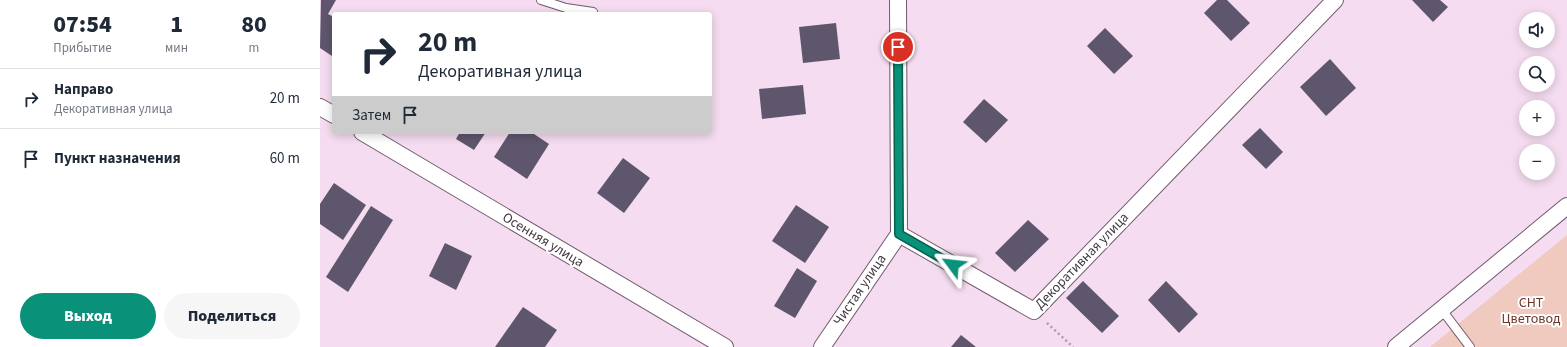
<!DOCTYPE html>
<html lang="ru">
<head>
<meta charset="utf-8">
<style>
	:root { --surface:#fff; --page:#f6f6f7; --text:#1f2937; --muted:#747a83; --line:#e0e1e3; --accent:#0a9179 }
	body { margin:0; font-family:"Source Sans 3",sans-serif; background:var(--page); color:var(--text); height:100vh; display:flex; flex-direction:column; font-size:15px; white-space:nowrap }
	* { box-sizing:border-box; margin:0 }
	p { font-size:13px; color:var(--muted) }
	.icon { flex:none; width:22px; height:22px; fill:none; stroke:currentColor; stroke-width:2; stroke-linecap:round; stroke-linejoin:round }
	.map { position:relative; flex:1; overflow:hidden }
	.drawer { display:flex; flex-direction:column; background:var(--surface); width:320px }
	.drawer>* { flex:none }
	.hud { position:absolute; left:12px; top:12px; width:380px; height:122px; border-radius:4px; box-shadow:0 2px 10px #0003; background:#fff; color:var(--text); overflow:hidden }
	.buttons { position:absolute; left:1199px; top:12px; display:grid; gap:8px }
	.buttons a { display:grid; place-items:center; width:36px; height:36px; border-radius:50%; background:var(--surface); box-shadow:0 2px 10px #0003; font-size:20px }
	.pin { position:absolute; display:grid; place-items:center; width:34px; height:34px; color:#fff; margin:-17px; border:2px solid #fff; border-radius:50%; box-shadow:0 1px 4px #0007 }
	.me { position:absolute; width:44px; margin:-22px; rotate:300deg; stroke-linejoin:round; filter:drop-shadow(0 0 3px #0008) }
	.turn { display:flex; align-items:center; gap:14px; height:84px; padding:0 20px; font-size:18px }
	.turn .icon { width:52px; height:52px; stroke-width:2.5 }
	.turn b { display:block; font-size:28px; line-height:34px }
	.then { display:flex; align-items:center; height:38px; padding:0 20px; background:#0003; gap:8px; font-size:15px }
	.eta { display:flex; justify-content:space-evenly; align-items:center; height:68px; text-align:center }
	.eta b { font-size:24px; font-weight:800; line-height:28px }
	.cta { display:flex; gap:8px; margin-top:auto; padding:8px 20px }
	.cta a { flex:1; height:46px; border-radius:24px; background:var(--accent); color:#fff; font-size:16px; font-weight:800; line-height:46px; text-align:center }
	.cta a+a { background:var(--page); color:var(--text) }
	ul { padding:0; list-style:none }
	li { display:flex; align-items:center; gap:12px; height:60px; padding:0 20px; border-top:1px solid var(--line) }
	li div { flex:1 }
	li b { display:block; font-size:15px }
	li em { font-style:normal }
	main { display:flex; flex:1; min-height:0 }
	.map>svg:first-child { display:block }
	.green { fill:#f0c9bf }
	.building { fill:#5e566d }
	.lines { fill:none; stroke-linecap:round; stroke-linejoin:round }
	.service-casing { stroke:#705a6c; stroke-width:10 }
	.minor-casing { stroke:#705a6c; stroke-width:18 }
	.path { stroke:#ac99a9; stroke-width:2.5; stroke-dasharray:2 3; stroke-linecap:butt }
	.service { stroke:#fff; stroke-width:8 }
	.minor { stroke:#fff; stroke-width:16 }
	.route-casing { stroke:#065e4f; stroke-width:10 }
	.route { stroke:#0a9179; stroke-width:7 }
	.labels { text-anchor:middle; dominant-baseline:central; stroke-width:4; stroke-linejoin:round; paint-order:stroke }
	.street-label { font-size:14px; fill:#433942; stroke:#fff }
	.park-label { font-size:14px; fill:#6d3628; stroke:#fff }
</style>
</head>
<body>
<main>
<section class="drawer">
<div class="eta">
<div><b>07:54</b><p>Прибытие</p></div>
<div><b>1</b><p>мин</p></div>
<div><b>80</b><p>m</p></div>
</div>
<ul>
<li><svg class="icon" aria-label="right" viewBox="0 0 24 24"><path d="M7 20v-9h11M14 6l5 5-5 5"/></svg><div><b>Направо</b><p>Декоративная улица</p></div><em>20 m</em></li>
<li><svg class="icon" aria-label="arrive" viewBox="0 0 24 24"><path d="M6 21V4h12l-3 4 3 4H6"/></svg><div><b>Пункт назначения</b></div><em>60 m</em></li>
</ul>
<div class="cta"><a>Выход</a><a>Поделиться</a></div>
</section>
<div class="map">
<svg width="1247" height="347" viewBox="0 0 1247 347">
	<rect width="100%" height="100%" fill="#f5dcf0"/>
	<polygon class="green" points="1247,235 1247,347 1110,347"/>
	<g class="building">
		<polygon points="1,0 16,0 8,14 14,17 14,53 12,56 0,48"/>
		<polygon points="897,0 907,0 930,23 911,41 884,13"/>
		<polygon points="1092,0 1120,0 1128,7 1113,22"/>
		<polygon points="516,23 520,59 483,63 479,27"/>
		<polygon points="785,28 813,56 794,74 767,46"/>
		<polygon points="1010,59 1036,88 1006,116 980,87"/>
		<polygon points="483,85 486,114 442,119 439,89"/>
		<polygon points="664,99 688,120 666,143 643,122"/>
		<polygon points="940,128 963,152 946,169 922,145"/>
		<polygon points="140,132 166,132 154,150 136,139"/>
		<polygon points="190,132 211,132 229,144 207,179 174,157"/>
		<polygon points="303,158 330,178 304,213 277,193"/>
		<polygon points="14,183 46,205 23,240 0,224 0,204"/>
		<polygon points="476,205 509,227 485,263 452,241"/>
		<polygon points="51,206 73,220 28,292 6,277"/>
		<polygon points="708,220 729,239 695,272 675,253"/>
		<polygon points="125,243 152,256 136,290 109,276"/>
		<polygon points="477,268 497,281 475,318 454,306"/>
		<polygon points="763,281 799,316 782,333 746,298"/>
		<polygon points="846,281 878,314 859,333 828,300"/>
		<polygon points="203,307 237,330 225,347 175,347"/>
		<polygon points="641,335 656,347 631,347"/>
	</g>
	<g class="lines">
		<defs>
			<g id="service">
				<polyline points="221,0 246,8 273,12"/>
				<polyline points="1122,310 1150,347"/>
			</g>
			<g id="minor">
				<polyline points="578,0 579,234"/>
				<polyline points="0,107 14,115"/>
				<polyline points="42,132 405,347"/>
				<polyline points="579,234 714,311 1015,0"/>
				<polyline points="502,347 579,234"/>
				<polyline points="1076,347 1247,206"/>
			</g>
		</defs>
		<use href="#service" class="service-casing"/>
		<use href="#minor" class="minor-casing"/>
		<polyline class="path" points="727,323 753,347"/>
		<use href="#service" class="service"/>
		<use href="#minor" class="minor"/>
	</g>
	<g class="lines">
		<defs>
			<polyline id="route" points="578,47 579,234 633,265"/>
		</defs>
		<use href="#route" class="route-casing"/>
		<use href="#route" class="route"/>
	</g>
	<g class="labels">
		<g class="street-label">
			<text transform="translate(223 240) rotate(31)">Осенняя улица</text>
			<text transform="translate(762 261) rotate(-46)">Декоративная улица</text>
			<text transform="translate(540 290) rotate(-56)">Чистая улица</text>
		</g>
		<g class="park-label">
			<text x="1211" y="303">СНТ<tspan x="1211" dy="16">Цветовод</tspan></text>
		</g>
	</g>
</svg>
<div class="buttons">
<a><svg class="icon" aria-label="sound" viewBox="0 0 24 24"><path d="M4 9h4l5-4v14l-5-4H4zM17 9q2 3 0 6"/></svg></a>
<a><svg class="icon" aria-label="search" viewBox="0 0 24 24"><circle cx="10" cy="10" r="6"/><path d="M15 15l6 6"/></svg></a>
<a>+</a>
<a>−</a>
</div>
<div class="pin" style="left:578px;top:47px;background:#d93025"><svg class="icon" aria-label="arrive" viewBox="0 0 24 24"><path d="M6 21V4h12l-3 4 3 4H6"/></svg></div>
<svg class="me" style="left:633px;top:265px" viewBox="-20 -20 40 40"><path d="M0-17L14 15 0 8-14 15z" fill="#0a9179" stroke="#fff" stroke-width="4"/></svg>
<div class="hud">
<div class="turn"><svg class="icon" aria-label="right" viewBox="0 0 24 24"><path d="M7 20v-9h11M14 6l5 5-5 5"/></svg><div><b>20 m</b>Декоративная улица</div></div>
<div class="then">Затем<svg class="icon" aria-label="arrive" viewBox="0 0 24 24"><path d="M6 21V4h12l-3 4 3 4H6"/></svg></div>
</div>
</div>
</main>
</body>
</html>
